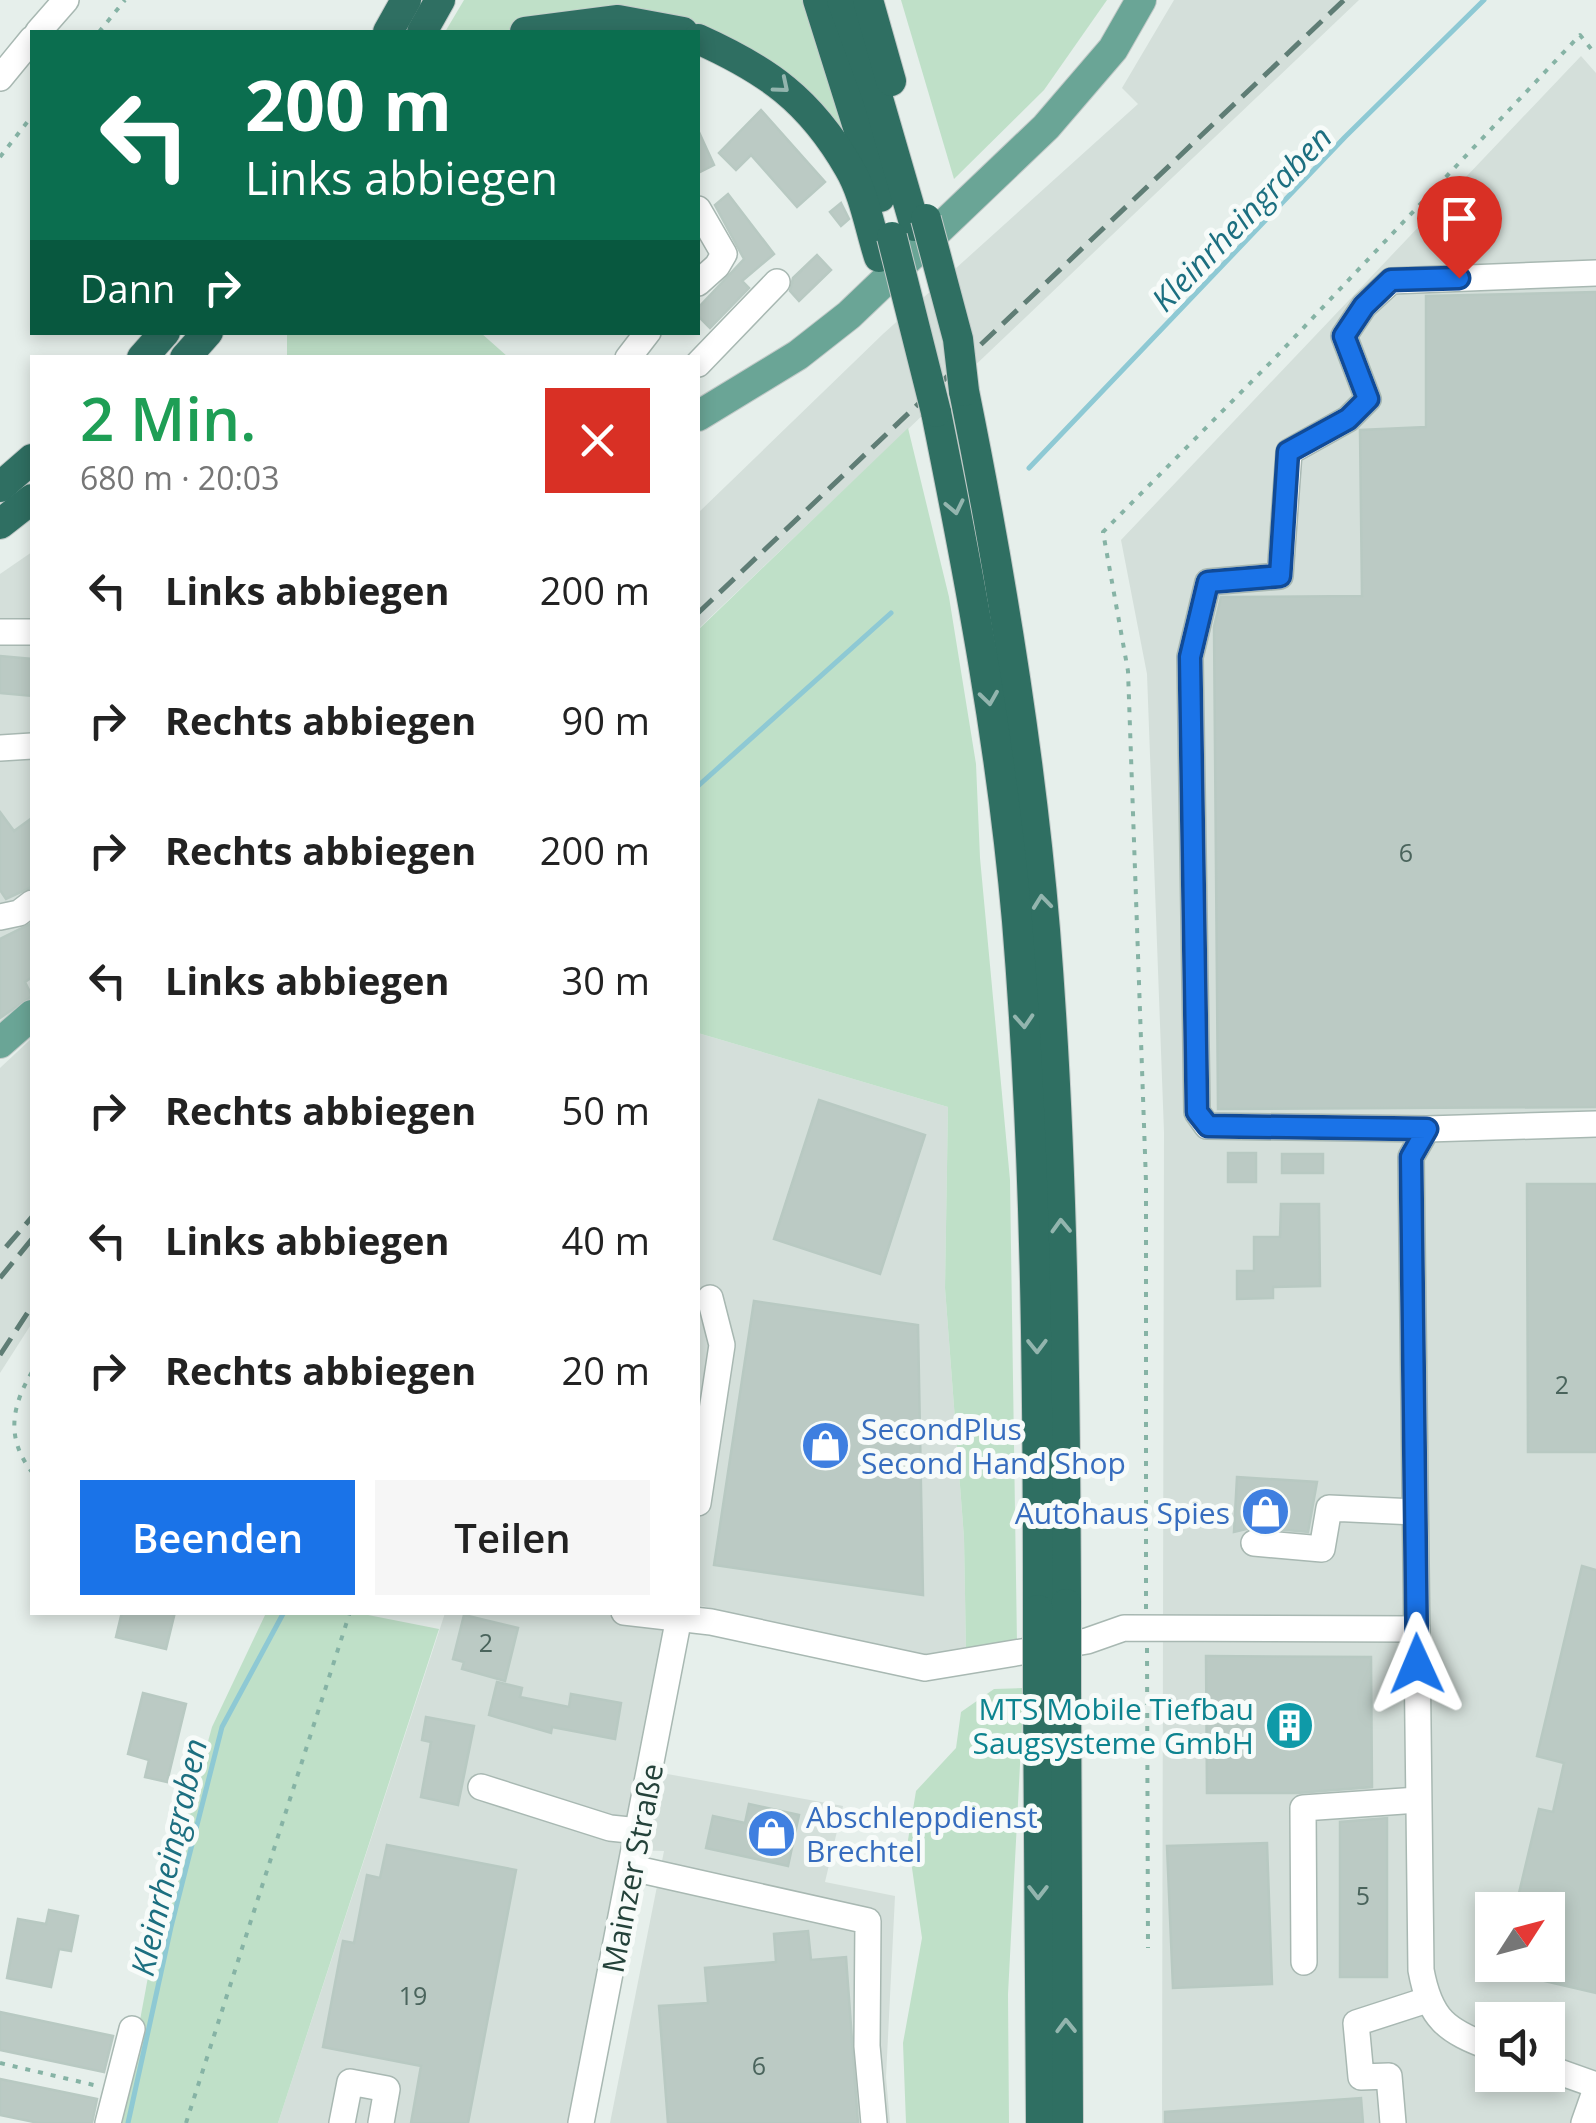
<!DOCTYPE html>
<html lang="de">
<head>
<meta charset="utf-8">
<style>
	:root { --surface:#fff; --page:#f6f6f6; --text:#222; --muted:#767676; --accent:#1a73e8 }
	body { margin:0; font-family:"Open Sans",sans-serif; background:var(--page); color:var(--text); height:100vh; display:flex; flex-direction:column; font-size:38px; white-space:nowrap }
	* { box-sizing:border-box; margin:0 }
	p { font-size:32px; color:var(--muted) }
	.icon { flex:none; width:55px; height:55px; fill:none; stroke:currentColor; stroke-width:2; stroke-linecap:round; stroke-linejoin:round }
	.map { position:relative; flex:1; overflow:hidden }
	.side { position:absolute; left:30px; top:355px; width:670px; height:1260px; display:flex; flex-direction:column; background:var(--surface); border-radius:0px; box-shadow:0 5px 15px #0003 }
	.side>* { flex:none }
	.guide { position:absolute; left:30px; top:30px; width:670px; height:305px; border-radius:0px; box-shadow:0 5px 15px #0003; background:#0b6e4f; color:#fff; overflow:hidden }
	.needle { width:65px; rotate:54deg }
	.buttons { position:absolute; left:1475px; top:1892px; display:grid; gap:20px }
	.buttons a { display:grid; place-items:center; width:90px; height:90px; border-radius:0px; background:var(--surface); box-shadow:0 5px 15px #0003; font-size:50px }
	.pin { position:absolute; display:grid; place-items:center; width:85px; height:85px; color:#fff; margin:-102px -42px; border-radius:50% 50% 50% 0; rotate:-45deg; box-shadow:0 0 10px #0007 }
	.pin .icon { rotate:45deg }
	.me { position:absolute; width:110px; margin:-55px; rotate:359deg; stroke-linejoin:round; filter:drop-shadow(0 0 8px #0008) }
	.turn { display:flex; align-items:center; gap:35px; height:210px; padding:0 50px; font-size:45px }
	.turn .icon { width:130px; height:130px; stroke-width:2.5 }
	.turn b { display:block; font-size:70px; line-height:85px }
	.then { display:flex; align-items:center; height:95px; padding:0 50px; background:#0003; gap:20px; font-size:38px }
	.round { display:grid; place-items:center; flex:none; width:105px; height:105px; border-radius:0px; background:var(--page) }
	.overview { display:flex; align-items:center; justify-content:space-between; height:170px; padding:0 50px }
	h1 { font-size:60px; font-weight:600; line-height:75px; color:#1e9e55 }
	.action { display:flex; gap:20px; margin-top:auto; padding:20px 50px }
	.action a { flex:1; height:115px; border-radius:0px; background:var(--accent); color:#fff; font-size:40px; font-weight:600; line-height:115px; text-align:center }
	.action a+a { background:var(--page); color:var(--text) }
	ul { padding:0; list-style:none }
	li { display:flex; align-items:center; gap:30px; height:130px; padding:0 50px }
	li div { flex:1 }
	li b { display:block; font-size:38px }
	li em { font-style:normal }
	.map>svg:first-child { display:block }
	.built { fill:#d4dfda; fill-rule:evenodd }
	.green { fill:#bfe0c8 }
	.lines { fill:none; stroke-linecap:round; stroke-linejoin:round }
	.stream { stroke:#8ec9d4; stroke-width:5 }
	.building { fill:#bbcac4; stroke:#b8c9c2; stroke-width:2.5 }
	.minor-casing { stroke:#a8b8b2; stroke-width:28 }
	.major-casing { stroke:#c2cac8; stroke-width:32 }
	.highway-casing { stroke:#c2cac8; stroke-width:32 }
	.path { stroke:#86b3a5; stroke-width:4; stroke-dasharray:5 8; stroke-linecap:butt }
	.minor { stroke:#fff; stroke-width:25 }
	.major { stroke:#6aa596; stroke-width:30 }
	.highway { stroke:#2f6f62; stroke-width:30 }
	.rail { stroke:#5f7d75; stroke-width:5; stroke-dasharray:20 10; stroke-linecap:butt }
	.highway-bridge-casing { stroke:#c2cac8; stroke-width:32; stroke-linecap:butt }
	.highway-bridge { stroke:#2f6f62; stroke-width:30 }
	.oneway { stroke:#93b5ae }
	.route-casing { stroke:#114b97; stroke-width:25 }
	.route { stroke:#1a73e8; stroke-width:18 }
	.labels { text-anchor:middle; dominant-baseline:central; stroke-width:10; stroke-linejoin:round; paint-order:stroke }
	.number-label { font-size:25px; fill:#4a645c }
	.shop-label { font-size:30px; fill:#366cbe; stroke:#f7fbf9; text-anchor:start }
	.culture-label { font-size:30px; fill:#0d838f; stroke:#f7fbf9; text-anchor:end }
	.street-label { font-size:30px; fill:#24423a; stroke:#f7fbf9 }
	.water-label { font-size:32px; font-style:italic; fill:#1c6f80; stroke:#f7fbf9 }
</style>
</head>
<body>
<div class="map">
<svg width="1596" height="2123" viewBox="0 0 1596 2123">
	<rect width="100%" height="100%" fill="#e6efeb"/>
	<g class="built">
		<polygon points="1174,0 1359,0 698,629 698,513 883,334 1138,104 1122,88"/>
		<path d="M1581 56 1596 73V2123H1162L1164 1132 1147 674 1121 540ZM1492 1910H1548V1965H1492ZM1492 2020H1548V2075H1492Z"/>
		<polygon points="32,552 32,999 0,1027 0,574"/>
		<polygon points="698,1033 948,1107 945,1288 964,1538 966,1651 921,1660 698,1605"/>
		<polygon points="32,1038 32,1323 0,1373 0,1068"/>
		<polygon points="445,1613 670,1613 640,1769 843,1806 825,1882 895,1896 886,2077 890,2123 610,2123 664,1851 625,1850 573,2123 278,2123"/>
	</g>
	<g class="green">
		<polygon points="464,0 805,0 857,162 711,33 517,27 503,32 445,32"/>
		<polygon points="901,0 1107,0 1044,90 954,179"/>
		<polygon points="287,333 481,333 508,357 287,357"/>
		<polygon points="908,428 949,597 976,764 980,858 1010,1180 1017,1644 966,1651 964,1538 945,1288 948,1107 698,1033 698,630"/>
		<polygon points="266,1613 358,1613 439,1629 278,2123 121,2123 158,1923 212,1727"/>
		<polygon points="1024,1688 1008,1994 1009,2123 906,2123 903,2043 922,1938 908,1840 916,1791 956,1748 961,1712 994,1689"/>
	</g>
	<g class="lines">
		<g class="stream">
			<polyline points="1029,468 1345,137 1484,0"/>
			<polyline points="698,786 891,613"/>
			<polyline points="128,2123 171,1927 222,1727 284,1612"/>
		</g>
	</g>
	<g class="building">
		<polygon points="761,110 825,182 797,207 751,155 736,170 719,153"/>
		<polygon points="698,130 714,165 698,173"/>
		<polygon points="728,194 774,254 742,281 749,288 710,328 698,316 698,308 744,259 715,205"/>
		<polygon points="841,203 849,219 841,226 830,212"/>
		<polygon points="817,255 831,270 799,301 790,291 793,278"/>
		<polygon points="1596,292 1596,1107 1218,1109 1214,627 1221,597 1362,596 1360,430 1426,427 1426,296"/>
		<polygon points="0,656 32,659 32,696 0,693"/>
		<polygon points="0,812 14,831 32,818 32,887 6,899 0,890"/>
		<polygon points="32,923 32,977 25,982 32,996 0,1018 0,939"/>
		<polygon points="819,1100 925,1135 880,1274 774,1239"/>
		<rect x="1228" y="1153" width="28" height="29"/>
		<rect x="1282" y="1154" width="41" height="19"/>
		<polygon points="1527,1184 1596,1184 1596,1452 1528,1452"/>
		<polygon points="1281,1204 1319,1204 1320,1286 1273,1287 1273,1298 1237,1299 1237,1271 1254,1271 1254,1237 1280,1237"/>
		<polygon points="754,1301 918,1325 923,1595 714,1565"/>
		<polygon points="1237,1477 1317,1482 1308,1532 1255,1527 1234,1532"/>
		<polygon points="1582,1566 1596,1570 1596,1993 1502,1971 1503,1965 1548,1965 1548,1910 1515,1910 1539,1809 1553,1812 1564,1763 1537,1756"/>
		<polygon points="122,1612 175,1612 166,1649 116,1637"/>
		<polygon points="464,1615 518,1628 505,1681 462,1669 464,1662 453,1659"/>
		<polygon points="1206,1656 1371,1657 1372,1787 1297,1793 1207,1793"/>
		<polygon points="497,1682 522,1688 520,1697 569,1707 571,1694 621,1703 615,1739 552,1727 551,1733 489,1715"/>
		<polygon points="143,1693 186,1704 167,1782 145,1777 149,1760 128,1754"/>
		<polygon points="426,1717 474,1726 458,1805 421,1797 431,1742 422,1740"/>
		<polygon points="749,1804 799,1815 788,1866 706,1848 713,1816 745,1823"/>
		<polygon points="1387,1818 1387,1977 1340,1977 1340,1822"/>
		<polygon points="1267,1843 1272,1984 1173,1988 1167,1846"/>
		<polygon points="387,1845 516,1870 468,2123 411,2123 421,2066 323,2047 343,1941 354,1943 367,1875 380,1878"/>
		<polygon points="49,1910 78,1916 71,1951 59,1949 51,1987 7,1978 18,1919 46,1924"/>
		<polygon points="808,1931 811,1960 846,1957 858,2123 668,2123 659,2006 708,2003 705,1968 776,1962 774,1934"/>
		<polygon points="0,2012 113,2036 104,2072 0,2050"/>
		<polygon points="0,2079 97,2099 92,2123 39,2123 0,2115"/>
		<polygon points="1361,2098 1363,2123 1165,2123 1165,2112"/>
	</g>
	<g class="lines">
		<defs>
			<g id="minor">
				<polyline points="38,32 66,0"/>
				<polyline points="0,78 32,39"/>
				<polyline points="698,209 724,254 717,266 698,283"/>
				<polyline points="1596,273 1391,281 1364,306 1344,336 1368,399 1348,419 1289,452 1280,576 1208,582 1190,657 1197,1112 1207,1126 1427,1129 1596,1124"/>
				<polyline points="628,358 648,332"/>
				<polyline points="698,364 777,282"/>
				<polyline points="0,632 32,632"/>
				<polyline points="0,748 32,746"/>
				<polyline points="0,917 19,913 32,903"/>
				<path d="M1427 1129 1411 1157 1421 1970C1430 2019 1446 2031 1492 2048"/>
				<polyline points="698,1503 722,1345 710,1298"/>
				<polyline points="1254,1543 1322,1549 1329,1508 1415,1512"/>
				<polyline points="624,1612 711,1622 925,1668 1087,1641 1124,1628 1417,1629"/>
				<polyline points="481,1787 610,1828 639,1831"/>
				<polyline points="632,1868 868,1921 867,2046 874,2123"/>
				<polyline points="1304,1962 1303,1808 1418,1800"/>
				<polyline points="1548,2068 1596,2085"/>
				<polyline points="108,2123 132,2029"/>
				<polyline points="342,2123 350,2082 387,2089 381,2123"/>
				<polyline points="581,2123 680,1612"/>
				<polyline points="1393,2123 1389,2076 1361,2077 1356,2023 1427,2000"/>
				<polyline points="1584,2123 1596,2089"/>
			</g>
			<g id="major">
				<polyline points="698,416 798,355 849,315 1046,127 1113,49 1141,0"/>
				<polyline points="0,1043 32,1015"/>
			</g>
			<g id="highway">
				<polyline points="818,0 880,197"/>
				<polyline points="842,0 877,95 915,226"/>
				<polyline points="868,0 891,81"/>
				<polyline points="388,32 406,0"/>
				<polyline points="422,32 440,0"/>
				<polyline points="525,32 618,20 683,32"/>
				<path d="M698 39C767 70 810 100 849 168 864 193 870 229 879 257"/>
				<polyline points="142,358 165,332"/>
				<polyline points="185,358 208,332"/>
				<path d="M964 391C1000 569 1030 749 1045 930 1063 1154 1065 1379 1066 1604"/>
				<path d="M936 412C970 580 1002 749 1017 921 1036 1150 1038 1380 1038 1610"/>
				<polyline points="0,487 32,459"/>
				<polyline points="0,524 32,499"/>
				<polyline points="1038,1690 1041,2123"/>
				<polyline points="1066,1690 1068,2123"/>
			</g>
		</defs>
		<use href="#minor" class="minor-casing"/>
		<use href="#major" class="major-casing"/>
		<use href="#highway" class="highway-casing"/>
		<g class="path">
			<polyline points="99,32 125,0"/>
			<polyline points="0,157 32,116"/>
			<path d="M32 1372C11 1407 6 1439 32 1472"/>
			<polyline points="1146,1609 1146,1182 1128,671 1103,532 1273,360 1580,35 1596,55"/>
			<polyline points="1147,1648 1148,1948"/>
			<polyline points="0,2063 98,2086"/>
			<polyline points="186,2123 350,1612"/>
		</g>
		<use href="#minor" class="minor"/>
		<use href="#major" class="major"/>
		<use href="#highway" class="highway"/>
		<g class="rail">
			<polyline points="698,613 1344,0"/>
			<polyline points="6,1247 32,1217"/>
			<polyline points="0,1278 32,1239"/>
			<polyline points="0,1355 32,1306"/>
		</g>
		<defs>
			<g id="highway-bridge">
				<polyline points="926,219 958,339 964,391"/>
				<polyline points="892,237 936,412"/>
				<polyline points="1066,1604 1066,1690"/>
				<polyline points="1038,1610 1038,1690"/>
			</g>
		</defs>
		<use href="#highway-bridge" class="highway-bridge-casing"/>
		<use href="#highway-bridge" class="highway-bridge"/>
	</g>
	<defs><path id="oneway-chevron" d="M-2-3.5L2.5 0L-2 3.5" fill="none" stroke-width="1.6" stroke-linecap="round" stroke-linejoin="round" transform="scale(2.5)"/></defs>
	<g class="oneway">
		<use href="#oneway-chevron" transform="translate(782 86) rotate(40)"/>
		<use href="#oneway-chevron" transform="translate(955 507) rotate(78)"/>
		<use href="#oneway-chevron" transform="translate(989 698) rotate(82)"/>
		<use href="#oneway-chevron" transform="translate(1042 902) rotate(-96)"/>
		<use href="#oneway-chevron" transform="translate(1024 1021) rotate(86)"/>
		<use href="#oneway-chevron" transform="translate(1061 1226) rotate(-92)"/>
		<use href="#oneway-chevron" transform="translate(1037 1346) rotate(89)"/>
		<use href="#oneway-chevron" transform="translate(1038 1892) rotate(90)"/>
		<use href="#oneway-chevron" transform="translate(1066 2026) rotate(-91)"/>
	</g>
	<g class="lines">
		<defs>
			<polyline id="route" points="1417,1664 1411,1157 1427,1129 1208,1126 1197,1112 1190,657 1208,582 1280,576 1288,452 1348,419 1368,399 1344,336 1364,306 1391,280 1459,278"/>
		</defs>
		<use href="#route" class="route-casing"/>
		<use href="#route" class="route"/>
	</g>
	<defs>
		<symbol id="shop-disc" viewBox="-11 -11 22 22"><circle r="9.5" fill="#3f7fe0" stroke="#f7fbf9"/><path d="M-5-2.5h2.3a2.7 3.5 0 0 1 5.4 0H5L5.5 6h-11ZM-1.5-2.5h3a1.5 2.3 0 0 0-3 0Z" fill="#fff"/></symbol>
		<symbol id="building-disc" viewBox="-11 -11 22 22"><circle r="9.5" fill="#0f9aa8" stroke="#f7fbf9"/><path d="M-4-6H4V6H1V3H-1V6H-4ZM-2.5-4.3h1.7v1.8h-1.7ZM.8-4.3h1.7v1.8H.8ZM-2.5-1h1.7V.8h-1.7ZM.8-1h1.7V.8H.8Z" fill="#fff"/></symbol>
	</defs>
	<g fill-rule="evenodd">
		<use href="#shop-disc" x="798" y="1418" width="55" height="55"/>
		<use href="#shop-disc" x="1238" y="1484" width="55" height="55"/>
		<use href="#building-disc" x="1262" y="1698" width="55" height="55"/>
		<use href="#shop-disc" x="744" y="1806" width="55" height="55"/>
	</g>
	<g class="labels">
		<g class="number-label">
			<text x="1406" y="852">6</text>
			<text x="1562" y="1384">2</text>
			<text x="486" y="1642">2</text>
			<text x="1363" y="1895">5</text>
			<text x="413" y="1995">19</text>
			<text x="759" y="2065">6</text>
		</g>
		<g class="shop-label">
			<text x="861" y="1428">SecondPlus<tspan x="861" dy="34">Second Hand Shop</tspan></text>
			<text x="1230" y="1512" text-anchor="end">Autohaus Spies</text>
			<text x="806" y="1816">Abschleppdienst<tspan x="806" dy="34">Brechtel</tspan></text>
		</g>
		<g class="culture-label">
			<text x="1254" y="1708">MTS Mobile Tiefbau<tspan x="1254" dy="34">Saugsysteme GmbH</tspan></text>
		</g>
		<g class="street-label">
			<text transform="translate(632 1868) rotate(-79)">Mainzer Straße</text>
		</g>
		<g class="water-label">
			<text transform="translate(1241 218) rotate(-46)">Kleinrheingraben</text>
			<text transform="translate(168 1857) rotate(-77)">Kleinrheingraben</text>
		</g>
	</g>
</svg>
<div class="buttons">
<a><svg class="needle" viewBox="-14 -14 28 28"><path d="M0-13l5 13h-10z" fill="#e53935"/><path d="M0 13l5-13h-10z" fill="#767676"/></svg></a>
<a><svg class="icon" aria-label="sound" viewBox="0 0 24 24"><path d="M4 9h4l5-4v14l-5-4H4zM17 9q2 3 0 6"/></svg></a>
</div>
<div class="pin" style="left:1459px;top:278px;background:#d93025"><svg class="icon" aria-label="arrive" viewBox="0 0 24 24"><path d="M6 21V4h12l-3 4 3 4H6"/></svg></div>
<svg class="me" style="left:1417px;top:1664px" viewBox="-20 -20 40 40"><path d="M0-17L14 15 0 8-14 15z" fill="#1a73e8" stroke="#fff" stroke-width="4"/></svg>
<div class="guide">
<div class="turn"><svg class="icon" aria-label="left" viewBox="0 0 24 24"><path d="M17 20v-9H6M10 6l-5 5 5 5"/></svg><div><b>200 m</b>Links abbiegen</div></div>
<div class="then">Dann<svg class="icon" aria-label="right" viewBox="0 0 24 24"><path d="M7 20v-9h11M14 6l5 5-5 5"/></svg></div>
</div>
<section class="side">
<div class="overview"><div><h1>2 Min.</h1><p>680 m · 20:03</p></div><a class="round" style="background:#d93025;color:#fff"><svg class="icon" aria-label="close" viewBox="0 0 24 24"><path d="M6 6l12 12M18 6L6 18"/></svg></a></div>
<ul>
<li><svg class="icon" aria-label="left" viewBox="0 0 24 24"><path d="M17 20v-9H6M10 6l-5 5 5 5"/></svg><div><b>Links abbiegen</b></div><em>200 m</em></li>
<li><svg class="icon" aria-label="right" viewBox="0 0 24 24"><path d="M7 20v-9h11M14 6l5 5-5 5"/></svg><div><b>Rechts abbiegen</b></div><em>90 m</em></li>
<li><svg class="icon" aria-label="right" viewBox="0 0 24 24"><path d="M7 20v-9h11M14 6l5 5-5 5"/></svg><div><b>Rechts abbiegen</b></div><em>200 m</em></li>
<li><svg class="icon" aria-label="left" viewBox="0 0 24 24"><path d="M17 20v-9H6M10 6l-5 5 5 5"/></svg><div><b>Links abbiegen</b></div><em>30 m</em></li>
<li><svg class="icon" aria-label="right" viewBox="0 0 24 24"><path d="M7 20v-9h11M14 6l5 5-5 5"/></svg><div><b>Rechts abbiegen</b></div><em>50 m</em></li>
<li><svg class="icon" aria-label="left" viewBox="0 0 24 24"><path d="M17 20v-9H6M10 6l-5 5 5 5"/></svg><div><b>Links abbiegen</b></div><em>40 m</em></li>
<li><svg class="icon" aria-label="right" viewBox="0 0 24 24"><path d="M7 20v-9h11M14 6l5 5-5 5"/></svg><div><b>Rechts abbiegen</b></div><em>20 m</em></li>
</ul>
<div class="action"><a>Beenden</a><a>Teilen</a></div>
</section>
</div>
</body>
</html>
